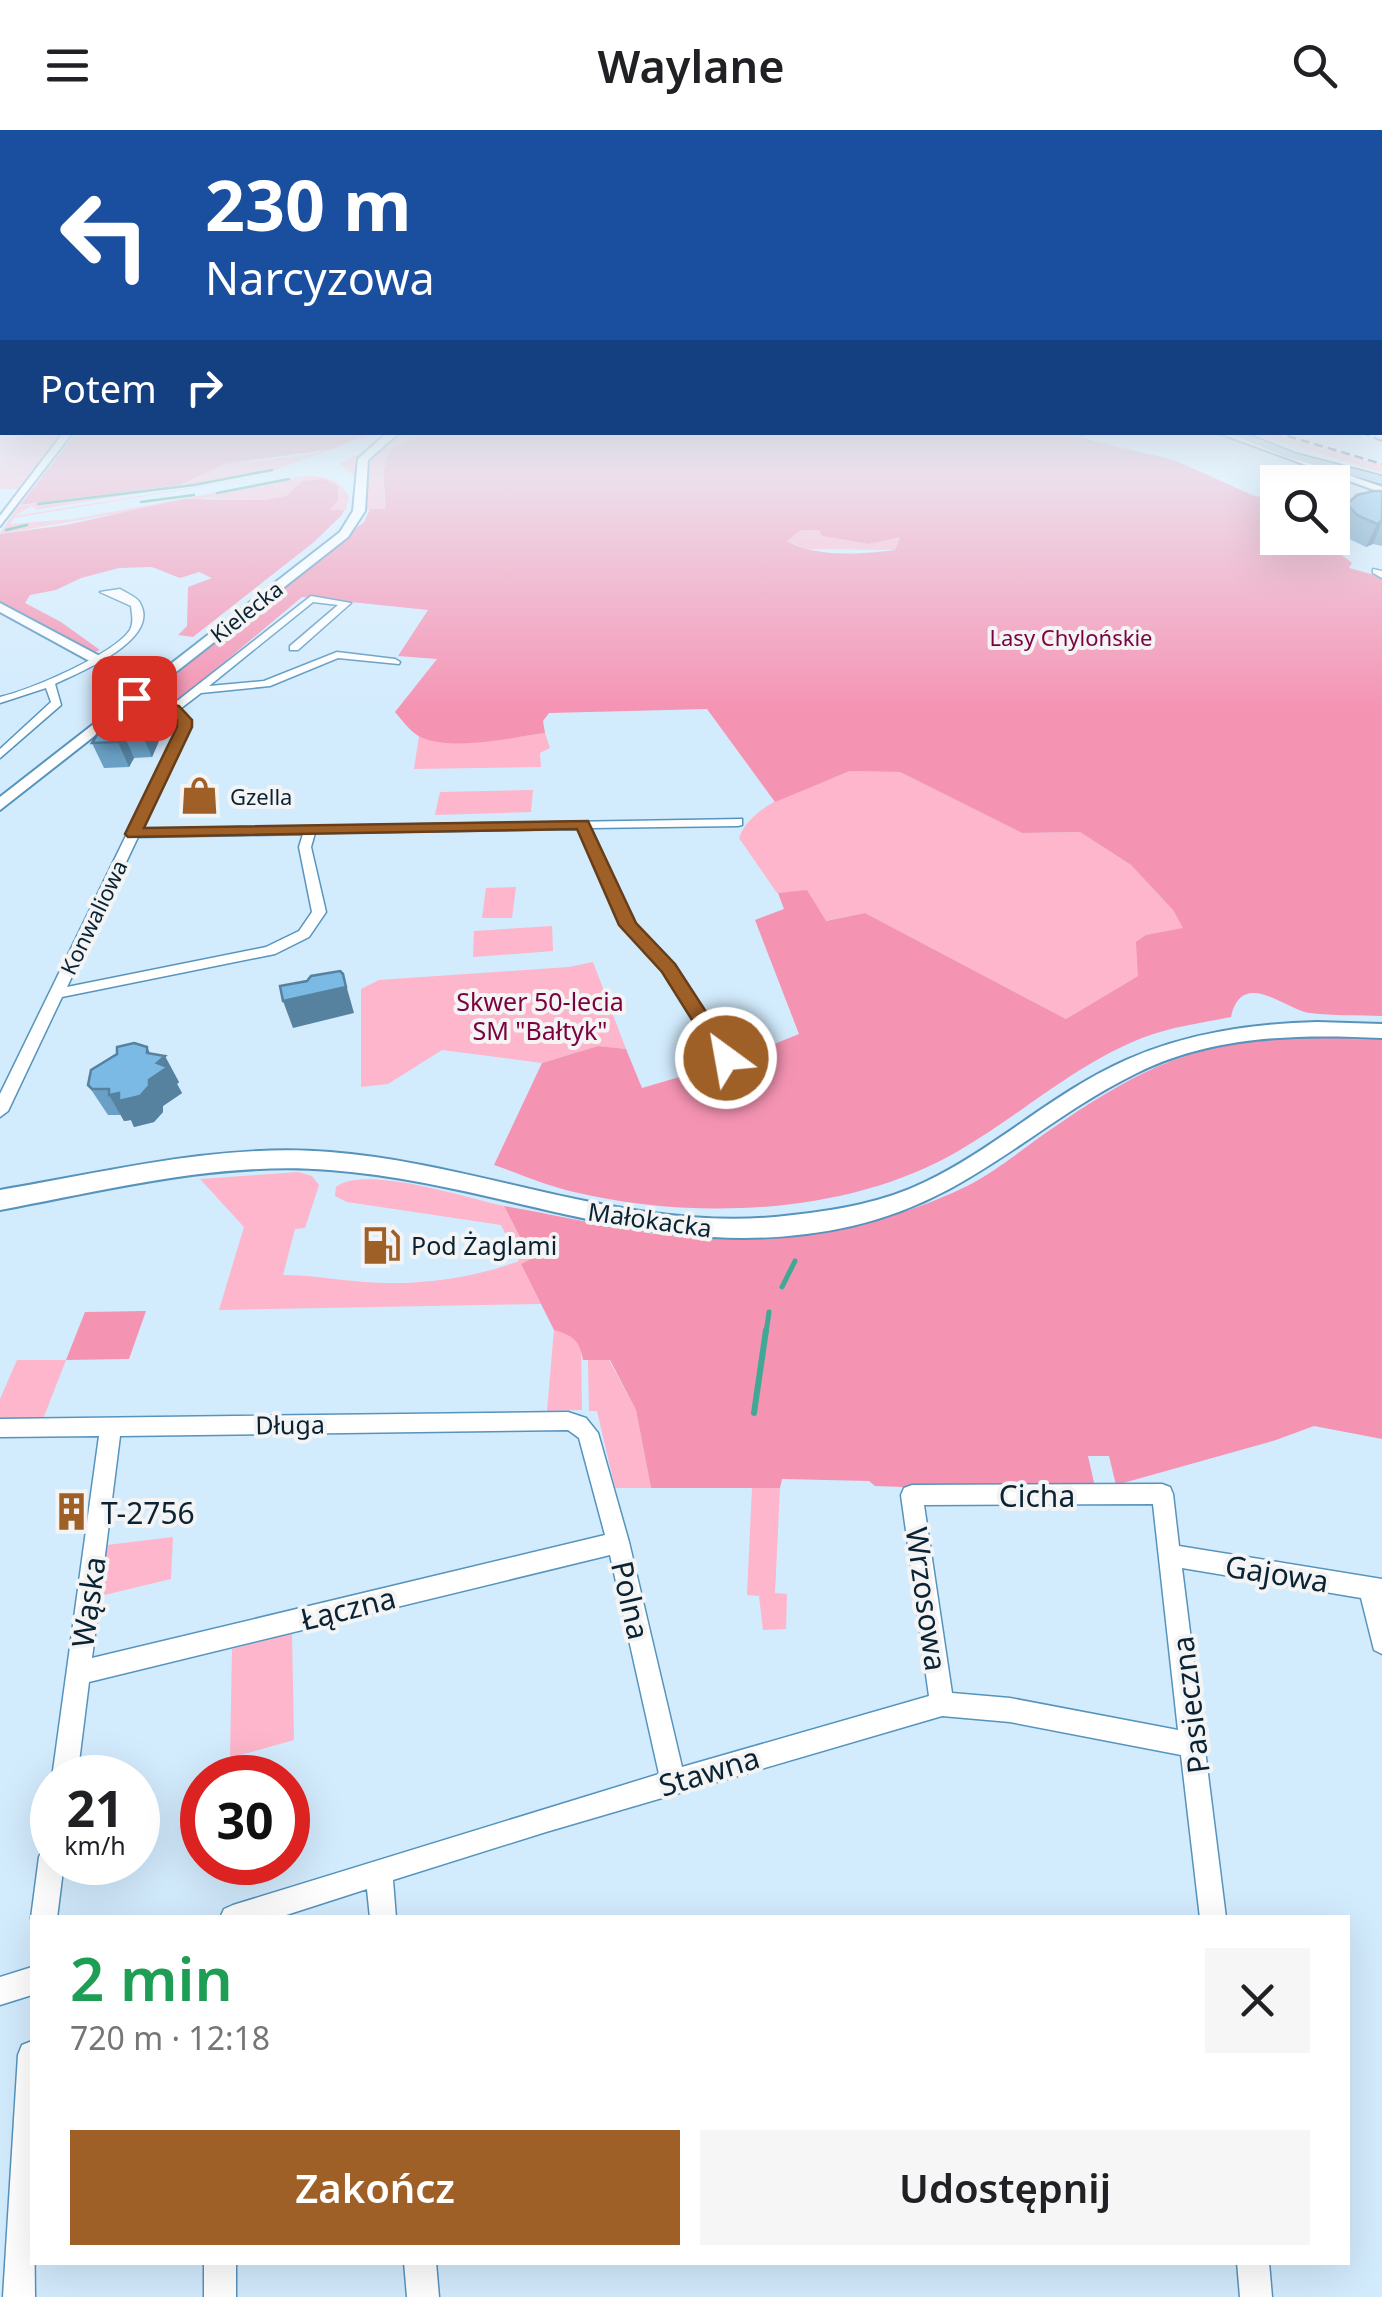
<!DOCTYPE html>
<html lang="pl">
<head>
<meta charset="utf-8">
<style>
	:root { --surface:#fff; --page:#f6f6f6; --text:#202124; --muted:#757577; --accent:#9f6027 }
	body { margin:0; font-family:"Noto Sans",sans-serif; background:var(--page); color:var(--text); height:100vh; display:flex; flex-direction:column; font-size:38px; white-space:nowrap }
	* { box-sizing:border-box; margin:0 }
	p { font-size:32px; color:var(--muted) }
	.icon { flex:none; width:55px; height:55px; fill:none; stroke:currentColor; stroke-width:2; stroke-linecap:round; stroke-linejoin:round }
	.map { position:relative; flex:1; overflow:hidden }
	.details { position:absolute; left:30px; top:1785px; width:1320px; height:350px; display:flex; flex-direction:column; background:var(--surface); border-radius:0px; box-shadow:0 10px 40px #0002 }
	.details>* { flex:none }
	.top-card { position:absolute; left:0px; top:0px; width:1382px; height:305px; box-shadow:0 10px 40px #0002; background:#1a4fa0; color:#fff; overflow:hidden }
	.controls { position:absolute; left:1260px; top:335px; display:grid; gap:20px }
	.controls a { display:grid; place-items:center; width:90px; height:90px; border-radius:0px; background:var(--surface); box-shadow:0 10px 40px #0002; font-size:50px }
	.speed { position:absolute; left:30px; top:1625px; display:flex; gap:20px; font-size:50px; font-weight:700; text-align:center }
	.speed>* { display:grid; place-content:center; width:130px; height:130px; border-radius:50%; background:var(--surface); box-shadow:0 10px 40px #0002; line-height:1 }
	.speed small { font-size:25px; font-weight:400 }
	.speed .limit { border:15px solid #d22; background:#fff; color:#111 }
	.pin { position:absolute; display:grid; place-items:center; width:85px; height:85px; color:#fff; margin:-42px; border-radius:20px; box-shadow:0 5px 15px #0006 }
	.me { position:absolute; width:110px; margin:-55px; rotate:328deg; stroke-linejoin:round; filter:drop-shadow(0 0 8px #0008) }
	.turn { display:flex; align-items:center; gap:35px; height:210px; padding:0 40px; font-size:45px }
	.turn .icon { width:130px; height:130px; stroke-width:2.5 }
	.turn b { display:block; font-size:70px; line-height:85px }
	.then { display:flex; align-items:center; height:95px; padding:0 40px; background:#0003; gap:20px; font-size:38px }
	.round { display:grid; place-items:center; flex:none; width:105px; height:105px; border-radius:0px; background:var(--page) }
	.overview { display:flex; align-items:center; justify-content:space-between; height:170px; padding:0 40px }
	h1 { font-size:60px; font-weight:600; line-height:75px; color:#1e9e55 }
	.action { display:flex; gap:20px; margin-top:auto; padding:20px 40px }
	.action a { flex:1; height:115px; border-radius:0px; background:var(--accent); color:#fff; font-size:40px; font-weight:600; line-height:115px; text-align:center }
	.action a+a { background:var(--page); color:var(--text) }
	header { display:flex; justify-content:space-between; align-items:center; height:130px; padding:0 40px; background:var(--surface); font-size:45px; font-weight:600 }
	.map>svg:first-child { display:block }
	.green { fill:#fdb6cb }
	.forest { fill:#f593b3; fill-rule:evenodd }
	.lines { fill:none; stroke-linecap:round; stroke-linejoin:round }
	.stream-far2 { stroke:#42a896; stroke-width:2.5 }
	.stream-far1 { stroke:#42a896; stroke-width:5 }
	.stream { stroke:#42a896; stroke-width:6 }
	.minor-casing { stroke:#5694bd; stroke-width:3 }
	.tertiary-casing { stroke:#5694bd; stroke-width:4 }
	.secondary-casing { stroke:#5694bd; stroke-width:4 }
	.primary-casing { stroke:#427497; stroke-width:3 }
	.minor { fill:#fff; fill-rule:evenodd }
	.tertiary { fill:#fff; fill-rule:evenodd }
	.secondary { fill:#fff; fill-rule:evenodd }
	.primary { fill:#a0c6e0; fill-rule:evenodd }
	.rail { stroke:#233d4e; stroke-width:2.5; stroke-dasharray:9 5; stroke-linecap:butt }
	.wall { fill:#6aa0c5 }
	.shaded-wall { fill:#5682a0 }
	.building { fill:#7bbae5; stroke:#5682a0; stroke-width:2.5 }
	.route { fill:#9f6027; stroke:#673e19; stroke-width:2.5 }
	.labels { text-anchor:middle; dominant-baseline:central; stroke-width:8; stroke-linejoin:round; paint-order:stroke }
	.far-street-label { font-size:22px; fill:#092334; stroke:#f4f4f4 }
	.far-park-label { font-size:22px; fill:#7b013f; stroke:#f4f4f4 }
	.far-poi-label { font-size:22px; fill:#092334; stroke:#f4f4f4; text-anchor:start }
	.park-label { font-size:25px; fill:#7b013f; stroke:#f4f4f4 }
	.street-label { font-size:25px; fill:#092334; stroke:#f4f4f4 }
	.poi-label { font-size:25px; fill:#092334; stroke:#f4f4f4; text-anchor:start }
	.near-street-label { font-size:30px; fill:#092334; stroke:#f4f4f4 }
	.near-poi-label { font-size:30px; fill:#092334; stroke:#f4f4f4; text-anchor:start }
</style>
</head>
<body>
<header><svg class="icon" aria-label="menu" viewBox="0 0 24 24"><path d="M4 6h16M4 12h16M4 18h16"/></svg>Waylane<svg class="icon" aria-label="search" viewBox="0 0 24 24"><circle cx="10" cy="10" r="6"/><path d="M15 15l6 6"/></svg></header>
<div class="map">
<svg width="1382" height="2167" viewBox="0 0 1382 2167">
	<rect width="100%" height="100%" fill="#d2ebfd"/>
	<g class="green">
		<polygon points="0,277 2,302 64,303 19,359 0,359"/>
		<path d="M369 303H378L272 341 36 380 32 376 15 386 294 341 14 388 10 394 73 389 305 346C323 346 340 348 349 367L346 380 329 381 338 370 301 355 286 366 265 370 207 368 0 404 18 376 180 355 223 334 301 326 338 318Z"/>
		<polygon points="407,303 425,303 400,314 389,325 384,335 385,379 366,380 368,358 339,333"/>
		<polygon points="1254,303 1271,303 1382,335 1382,343"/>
		<polygon points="801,400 819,400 822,406 869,414 900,406 895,420 806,419 787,411"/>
		<polygon points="545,603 550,618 540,623 541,637 414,639 419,606 482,612"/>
		<path d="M850 641 900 642 1022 703 1080 702 1131 735 1173 780 1184 799 1146 805 1138 846 1066 889 865 783 825 791 807 761 777 763 739 708C754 668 814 658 850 641Z"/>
		<polygon points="533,660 531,682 435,685 440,662"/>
		<polygon points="516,757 512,788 482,788 486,758"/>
		<polygon points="552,796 553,821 473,827 474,801"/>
		<polygon points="593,832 626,919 598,916 542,933 442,920 388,954 361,957 361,859 379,850 569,837"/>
		<path d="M298 1042 312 1046 319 1055 305 1098 295 1099 283 1145C308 1145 330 1149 354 1151 409 1157 468 1150 519 1131L501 1095 347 1072 335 1066 336 1057C363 1034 468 1068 504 1076L531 1130 521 1134 541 1174 219 1180 244 1097 200 1049Z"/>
		<polygon points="554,1200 570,1204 581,1216 582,1280 547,1281"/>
		<polygon points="17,1230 66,1230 43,1289 0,1290 0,1269"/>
		<polygon points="588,1230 609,1230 636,1280 651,1358 615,1358 597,1281 589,1281"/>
		<polygon points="752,1358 780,1358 775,1463 787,1464 786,1499 763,1500 759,1466 747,1465"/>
		<polygon points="173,1407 171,1449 100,1466 107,1415"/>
		<polygon points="292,1503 294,1610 230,1628 232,1519"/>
	</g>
	<g class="forest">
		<path d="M1056 302 1174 330 1252 365 1277 371 1278 408H1320L1352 433 1349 438 1382 447V886C1358 885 1334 886 1310 883 1286 880 1242 837 1231 887 1201 893 1170 897 1142 908 1076 934 1020 985 960 1020 850 1085 696 1091 574 1062 547 1056 520 1044 494 1035L542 933 598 916 626 919 642 958 700 941 711 964 772 950 757 921 799 904 755 790 784 779 778 763 807 760 826 791 865 783 1066 889 1138 846 1136 812 1146 805 1183 798 1173 780 1131 735 1080 702 1022 703 900 642 850 641 775 672 707 579 549 583 543 591 545 603C513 607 446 623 417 605 409 600 401 589 395 582L437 529 398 526 428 480 302 467 178 571 151 568 201 522 364 392 370 379H385C387 357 376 332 396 317 405 310 416 309 425 303ZM801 400H819L822 406 869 414 900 407 895 420C864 424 815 428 787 411Z"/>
		<polygon points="76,303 76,302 369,303 333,319 224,334 180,355 20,375"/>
		<polygon points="323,349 338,356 338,370 330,380 344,380 342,385 314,412 193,507 178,505 187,496 188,457 212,448 199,442 180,448 152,437 119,438 81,448 56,460 30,465 25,473 61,492 100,520 95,522 0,471 0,404 66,395 184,369 265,370 286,366 302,351"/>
		<path d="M1313 905 1382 907V1309L1314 1296 1276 1310 1116 1355 1109 1326H1088L1095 1357H903L875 1356 869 1351 782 1349 780 1358H651L636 1280 610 1230H583C580 1210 572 1205 554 1200L521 1134 531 1129 504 1076C565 1086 629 1103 691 1108 782 1114 883 1097 965 1057 995 1042 1020 1021 1047 1002 1142 936 1195 911 1313 905Z"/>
		<polygon points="146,1181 129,1229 66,1230 85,1182"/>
	</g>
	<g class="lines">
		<g class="stream-far2">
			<polyline points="217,363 289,349"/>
			<polyline points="141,372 194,365"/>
			<polyline points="38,374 194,355 272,340"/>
			<polyline points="6,400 27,395"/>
		</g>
		<g class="stream-far1">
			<polyline points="782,1157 795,1131"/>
			<polyline points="766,1203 769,1182"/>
		</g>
		<polyline class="stream" points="754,1283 766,1200"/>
		<defs>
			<g id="minor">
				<rect x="1380" y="288" width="2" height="4"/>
				<polygon points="1373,439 1382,441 1382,448 1373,443"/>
				<path d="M120 459C126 463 137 467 140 473 161 510 80 542 55 554L61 575 0 628V619L51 572 46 558 0 573V567C30 560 113 525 130 500 134 492 132 485 131 476L100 462Z"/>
				<path d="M311 466 351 473 298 520H290V516L338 475 313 472 209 556 264 551 337 522 395 529 400 532 399 534 338 528 270 556 201 563 180 579 189 589 191 597 142 699 742 689V695L738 696 591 698 634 793 674 835 734 928 731 932H721L664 841 621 795 579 699 315 703 311 717 326 782 309 807 275 824 62 867 8 981 0 987V964L179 597C174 575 146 577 129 568L134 565 172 575ZM303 704 299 717 312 782 299 801 266 817 67 857 138 707Z"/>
				<path d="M568 1282 586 1288 598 1303 629 1412 682 1637 929 1566 901 1365 904 1358 912 1355 1162 1354 1170 1357 1173 1364 1179 1416 1382 1449V1524L1374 1520 1361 1468 1182 1438 1203 1606 1207 1615 1205 1620 1226 1788H1200L1181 1625 1010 1592 942 1586 546 1702 393 1750 396 1788H370L367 1759 277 1788H220L224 1779 233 1775 659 1644 610 1425 89 1552 77 1648H52V1650V1648L99 1306 0 1307V1289ZM568 1300 579 1308 605 1405 92 1528 120 1306ZM1153 1374 1178 1600 1010 1568 952 1563 924 1375Z"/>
				<polygon points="52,1714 52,1732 64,1732 57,1788 32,1788 32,1793 31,1788 39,1727 43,1718"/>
				<polygon points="32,1837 32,1865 0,1875 0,1847"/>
				<polygon points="32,1911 35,2167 3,2167 18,1925 22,1915"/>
				<rect x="204" y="2132" width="32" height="35"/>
				<polygon points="404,2132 436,2132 439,2167 407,2167"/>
				<polygon points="1237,2132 1269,2132 1272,2167 1240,2167"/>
			</g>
			<g id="tertiary">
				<polygon points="64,302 73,302 0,396 0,386"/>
				<polygon points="1216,302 1230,302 1382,357 1382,363"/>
				<polygon points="0,473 126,540 164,551 157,555 117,546 0,482"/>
			</g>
			<g id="secondary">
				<polygon points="388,302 400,302 368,330 365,381 348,407 0,680 0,667 340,402 353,381 358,329"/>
				<path d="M1317 892 1382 894V908C1299 904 1214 905 1137 943 1035 993 970 1069 852 1096 662 1139 513 1054 330 1040 219 1031 108 1060 0 1080V1060C108 1042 219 1013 330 1022 486 1034 635 1106 793 1085 838 1080 884 1072 925 1052 996 1018 1054 962 1126 930 1187 903 1251 894 1317 892Z"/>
			</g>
			<polygon id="primary" points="1226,302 1242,302 1294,323 1382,346 1382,354 1286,327"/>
		</defs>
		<use href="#minor" class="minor-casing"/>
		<use href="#tertiary" class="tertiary-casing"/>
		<use href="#secondary" class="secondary-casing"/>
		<use href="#primary" class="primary-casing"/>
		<use href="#minor" class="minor"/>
		<use href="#tertiary" class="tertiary"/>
		<use href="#secondary" class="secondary"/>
		<use href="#primary" class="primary"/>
		<g class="rail">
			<polyline points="1274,302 1382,334"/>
			<polyline points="1361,302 1382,311"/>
		</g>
	</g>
	<g class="wall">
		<polygon points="1382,361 1382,416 1373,414 1366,417 1347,408 1337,397 1347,374"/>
		<polygon points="149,587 159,611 152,627 134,628 129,637 104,638 92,613"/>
		<polygon points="147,917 150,924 179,952 177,954 182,963 163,976 163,982 154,992 134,997 131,990 124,991 121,985 108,985 88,955"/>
	</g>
	<g class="shaded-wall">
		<polygon points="1080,302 1101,302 1079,307"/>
		<polygon points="1382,391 1373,414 1366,417 1377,394"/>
		<polygon points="149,587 159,611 152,627 141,602"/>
		<polygon points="123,603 134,628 129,637 118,612"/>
		<polygon points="343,844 354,883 293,898 283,871"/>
		<polygon points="147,917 160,943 157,933 165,926 179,952 177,954 182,963 163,976 163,982 154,992 134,997 131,990 124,991 109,965 119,963 147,923"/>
	</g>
	<g class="building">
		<polygon points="1374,361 1382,361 1382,391 1377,394 1357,385 1347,374 1357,365"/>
		<polygon points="131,587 149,587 141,602 123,603 118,612 92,613 101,598 126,597"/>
		<polygon points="340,841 343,844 346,857 283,871 280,856 307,851 311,846"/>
		<polygon points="134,913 147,917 147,923 165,926 157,933 168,937 149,950 149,956 140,966 119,971 119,963 109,965 109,959 92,959 88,955 91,940 117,924 117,917"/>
	</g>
	<linearGradient id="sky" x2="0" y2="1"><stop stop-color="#65afc7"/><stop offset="0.48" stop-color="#ebf6fe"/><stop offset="1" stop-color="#ebf6fe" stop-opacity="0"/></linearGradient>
	<rect width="1382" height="581" fill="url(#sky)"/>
	<polygon class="route" points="134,564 179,576 192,590 192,597 144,698 588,691 636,793 675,834 736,928 733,933 719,933 662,842 619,795 577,699 128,707 125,704 177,597 177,590 169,582 129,571 127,568"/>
	<defs>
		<symbol id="shop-bare" viewBox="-9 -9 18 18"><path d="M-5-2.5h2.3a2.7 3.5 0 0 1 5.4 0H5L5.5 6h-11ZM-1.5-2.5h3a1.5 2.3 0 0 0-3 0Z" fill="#9f6027" stroke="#f4f4f4" stroke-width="2.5" paint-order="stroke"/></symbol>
		<symbol id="fuel-bare" viewBox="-9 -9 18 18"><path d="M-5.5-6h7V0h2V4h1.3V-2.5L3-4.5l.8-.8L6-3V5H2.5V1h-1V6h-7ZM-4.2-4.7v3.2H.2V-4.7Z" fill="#9f6027" stroke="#f4f4f4" stroke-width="2.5" paint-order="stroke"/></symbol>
		<symbol id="building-bare" viewBox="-9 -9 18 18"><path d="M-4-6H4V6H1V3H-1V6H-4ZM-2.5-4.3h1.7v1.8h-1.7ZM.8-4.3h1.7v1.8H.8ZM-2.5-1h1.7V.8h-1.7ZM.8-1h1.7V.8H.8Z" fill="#9f6027" stroke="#f4f4f4" stroke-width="2.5" paint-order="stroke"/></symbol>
	</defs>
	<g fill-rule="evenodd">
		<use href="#shop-bare" x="172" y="638" width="55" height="55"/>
		<use href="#fuel-bare" x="354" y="1088" width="55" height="55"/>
		<use href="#building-bare" x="44" y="1354" width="55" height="55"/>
	</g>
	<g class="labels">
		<g class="far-street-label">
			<text transform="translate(246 481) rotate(-38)">Kielecka</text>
			<text transform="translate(93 787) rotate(-64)">Konwaliowa</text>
		</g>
		<g class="far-park-label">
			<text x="1071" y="507">Lasy Chylońskie</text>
		</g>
		<g class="far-poi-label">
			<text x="230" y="666">Gzella</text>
		</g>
		<g class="park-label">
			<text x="540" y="871">Skwer 50-lecia<tspan x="540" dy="29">SM "Bałtyk"</tspan></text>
		</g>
		<g class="street-label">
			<text transform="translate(650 1089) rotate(8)">Małokacka</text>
			<text transform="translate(290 1294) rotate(-1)">Długa</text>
		</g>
		<g class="poi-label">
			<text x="411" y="1115">Pod Żaglami</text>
		</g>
		<g class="near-street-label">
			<text x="1037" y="1365">Cicha</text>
			<text transform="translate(1277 1443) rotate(9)">Gajowa</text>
			<text transform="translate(927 1469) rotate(82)">Wrzosowa</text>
			<text transform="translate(631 1470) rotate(77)">Polna</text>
			<text transform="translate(88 1472) rotate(-82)">Wąska</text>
			<text transform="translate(348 1478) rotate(-14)">Łączna</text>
			<text transform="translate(1190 1575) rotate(-97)">Pasieczna</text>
			<text transform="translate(709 1641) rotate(-17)">Stawna</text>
		</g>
		<g class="near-poi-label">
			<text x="101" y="1382">T-2756</text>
		</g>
	</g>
</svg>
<div class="controls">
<a><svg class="icon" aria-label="search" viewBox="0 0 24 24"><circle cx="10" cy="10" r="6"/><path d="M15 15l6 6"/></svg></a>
</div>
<div class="speed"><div>21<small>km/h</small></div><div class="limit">30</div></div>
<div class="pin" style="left:134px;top:568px;background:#d93025"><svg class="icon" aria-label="arrive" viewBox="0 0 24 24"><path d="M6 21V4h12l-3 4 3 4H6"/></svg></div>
<svg class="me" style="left:726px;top:928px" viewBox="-20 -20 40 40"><circle r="17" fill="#9f6027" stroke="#fff" stroke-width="3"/><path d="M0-11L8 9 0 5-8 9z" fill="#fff"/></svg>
<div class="top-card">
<div class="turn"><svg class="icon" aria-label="left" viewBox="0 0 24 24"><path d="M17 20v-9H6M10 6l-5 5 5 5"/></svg><div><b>230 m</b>Narcyzowa</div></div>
<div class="then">Potem<svg class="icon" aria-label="right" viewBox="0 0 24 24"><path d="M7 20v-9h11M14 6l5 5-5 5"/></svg></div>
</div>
<section class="details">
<div class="overview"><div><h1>2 min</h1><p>720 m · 12:18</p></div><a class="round"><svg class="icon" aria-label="close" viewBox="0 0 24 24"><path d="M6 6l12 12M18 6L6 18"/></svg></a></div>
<div class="action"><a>Zakończ</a><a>Udostępnij</a></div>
</section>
</div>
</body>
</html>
